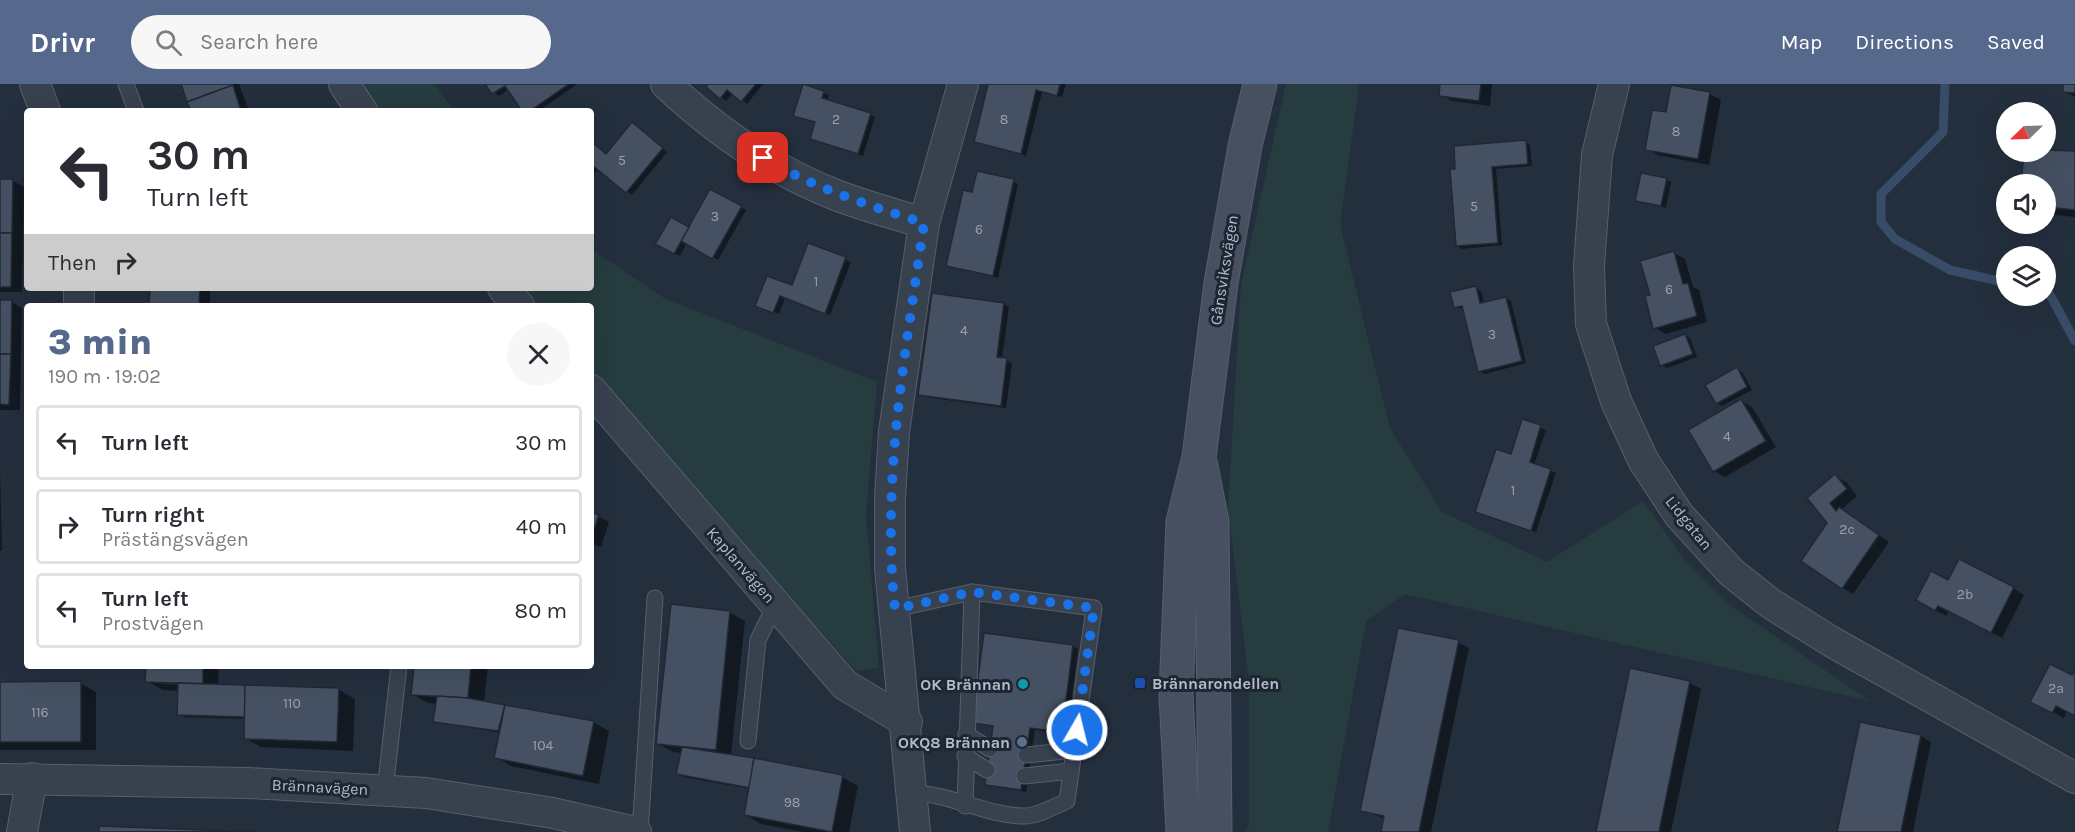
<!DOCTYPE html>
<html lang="en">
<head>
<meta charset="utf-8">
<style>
	:root { --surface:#fff; --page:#f7f7f7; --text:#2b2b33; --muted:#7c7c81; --line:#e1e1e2; --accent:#56698c }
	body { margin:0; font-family:Karla,sans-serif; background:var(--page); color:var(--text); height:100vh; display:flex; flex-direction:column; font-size:22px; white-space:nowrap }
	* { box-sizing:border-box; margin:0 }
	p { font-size:20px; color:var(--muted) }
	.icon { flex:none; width:33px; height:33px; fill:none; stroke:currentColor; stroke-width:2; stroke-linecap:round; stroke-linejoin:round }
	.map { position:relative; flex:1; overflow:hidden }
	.details { position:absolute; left:24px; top:219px; width:570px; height:366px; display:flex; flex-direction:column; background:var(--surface); border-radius:6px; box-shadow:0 6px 24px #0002 }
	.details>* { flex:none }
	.guide { position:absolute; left:24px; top:24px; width:570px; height:183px; border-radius:6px; box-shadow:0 6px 24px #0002; background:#fff; color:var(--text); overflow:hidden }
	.needle { width:39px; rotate:247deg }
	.buttons { position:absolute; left:1996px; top:18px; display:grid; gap:12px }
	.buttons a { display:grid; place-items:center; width:60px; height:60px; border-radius:50%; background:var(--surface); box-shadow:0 6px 24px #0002; font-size:30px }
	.pin { position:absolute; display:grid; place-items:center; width:51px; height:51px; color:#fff; margin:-26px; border-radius:12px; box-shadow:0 3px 9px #0006 }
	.me { position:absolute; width:66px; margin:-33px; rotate:8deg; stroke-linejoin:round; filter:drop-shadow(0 0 4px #0008) }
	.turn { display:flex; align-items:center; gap:21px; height:126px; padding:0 24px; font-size:27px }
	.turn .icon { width:78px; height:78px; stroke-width:2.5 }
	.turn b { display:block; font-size:42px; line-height:51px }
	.then { display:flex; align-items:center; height:57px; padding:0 24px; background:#0003; gap:12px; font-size:22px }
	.round { display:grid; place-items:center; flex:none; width:63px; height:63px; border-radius:32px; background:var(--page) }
	.head { display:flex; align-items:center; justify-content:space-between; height:102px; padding:0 24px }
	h1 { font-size:36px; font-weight:800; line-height:45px; color:var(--accent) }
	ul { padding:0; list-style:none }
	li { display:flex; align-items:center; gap:18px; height:75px; margin:0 12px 9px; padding:0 12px; border:3px solid var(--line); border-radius:6px }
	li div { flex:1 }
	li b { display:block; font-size:22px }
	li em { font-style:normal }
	header { display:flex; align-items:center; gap:36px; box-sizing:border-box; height:84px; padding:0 30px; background:var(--accent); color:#fff }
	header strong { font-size:28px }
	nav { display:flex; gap:33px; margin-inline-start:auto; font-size:21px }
	.search { width:420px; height:54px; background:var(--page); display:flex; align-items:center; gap:15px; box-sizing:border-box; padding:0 21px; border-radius:33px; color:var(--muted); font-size:22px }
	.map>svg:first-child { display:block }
	.green { fill:#263c3f }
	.shadow { fill:#0007; fill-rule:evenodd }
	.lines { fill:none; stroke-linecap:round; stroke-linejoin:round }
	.stream { stroke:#394c67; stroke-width:9 }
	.building { fill:#455162; stroke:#1f2835; stroke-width:1.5 }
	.service-casing { stroke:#565f6c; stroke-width:17 }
	.minor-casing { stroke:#565f6c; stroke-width:32 }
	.secondary-casing { stroke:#565f6c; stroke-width:35 }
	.service { stroke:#38414e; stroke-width:15 }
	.minor { stroke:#38414e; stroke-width:30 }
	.secondary { stroke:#465061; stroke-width:33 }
	.route { stroke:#1a73e8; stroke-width:10; stroke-dasharray:0 18 }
	.transit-dot { fill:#1a4fb4; stroke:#1d2633; stroke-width:2 }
	.culture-dot { fill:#0f9aa8; stroke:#1d2633; stroke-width:2 }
	.service-dot { fill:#5c6f8a; stroke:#1d2633; stroke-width:2 }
	.labels { text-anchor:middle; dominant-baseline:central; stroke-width:6; stroke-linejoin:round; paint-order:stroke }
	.number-label { font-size:14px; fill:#98a1af }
	.street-label { font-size:16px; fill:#b4bcc9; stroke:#1d2633 }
	.poi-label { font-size:16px; font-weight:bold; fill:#b4bcc9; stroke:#1d2633; text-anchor:end }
</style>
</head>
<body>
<header>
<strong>Drivr</strong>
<div class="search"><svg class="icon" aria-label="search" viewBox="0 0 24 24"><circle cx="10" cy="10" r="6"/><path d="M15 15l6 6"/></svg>Search here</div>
<nav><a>Map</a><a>Directions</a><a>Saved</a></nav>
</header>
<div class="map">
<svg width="2075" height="748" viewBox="0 0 2075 748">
	<rect width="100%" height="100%" fill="#242f3e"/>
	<g class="green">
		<polygon points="355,0 434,0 454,27 374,27"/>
		<polygon points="1286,0 1359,0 1340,141 1390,344 1442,428 1547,478 1643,417 1684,475 1731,522 1870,617 1405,510 1366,537 1328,748 1244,748 1249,742 1249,597 1228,424 1241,201"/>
		<polygon points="591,165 664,214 877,298 866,432 879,584 856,587 591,288 591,222 533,222 518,204 591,204"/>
	</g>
	<g class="shadow">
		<polygon points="182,0 239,0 249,27 192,27"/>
		<polygon points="487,0 577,0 539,27 524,27 509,5 499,12"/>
		<polygon points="710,0 763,0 747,20 733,9 726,17 708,3"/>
		<polygon points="989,0 1066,0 1062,13 1042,8 1026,72 976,57"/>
		<polygon points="1442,0 1492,0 1490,22 1452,17 1441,11"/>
		<polygon points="2065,0 2075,0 2075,13 2064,7"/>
		<polygon points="804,2 829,11 827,17 875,33 863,72 811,54 816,39 800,34"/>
		<polygon points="1672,3 1710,10 1721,16 1709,81 1658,71 1647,65 1667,30"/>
		<polygon points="638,43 667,68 632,111 598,85 591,93 591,58 607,71"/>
		<polygon points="1525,58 1530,61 1532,82 1496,85 1502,161 1462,165 1457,162 1451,86"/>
		<polygon points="2046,67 2075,69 2075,133 2046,130 2046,100 2023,100 2025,68"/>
		<polygon points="1666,95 1671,98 1666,124 1637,116"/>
		<polygon points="0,96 13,97 24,103 22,208 0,208"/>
		<polygon points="1013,97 1018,100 998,194 948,181 973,110"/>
		<polygon points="711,107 746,126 718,176 687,159 680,172 657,160 690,145"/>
		<polygon points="809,161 851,178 830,231 785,214 779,230 757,221 793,203"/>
		<polygon points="1674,169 1685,175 1693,203 1699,206 1707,238 1666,250 1655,244 1652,212"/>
		<rect x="151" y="204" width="59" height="18"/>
		<polygon points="1476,204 1481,207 1484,219 1505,214 1511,217 1526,279 1485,290 1480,287 1464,225 1455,223"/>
		<polygon points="0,217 12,218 22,224 20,326 0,326"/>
		<polygon points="1004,220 1009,223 1002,275 1012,279 1006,324 925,313 920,310"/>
		<polygon points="1685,251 1690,254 1697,273 1667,284 1662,281 1655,263"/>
		<polygon points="1737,285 1742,288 1752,306 1722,322 1717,319"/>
		<polygon points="1741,317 1752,323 1776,363 1725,393 1714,387"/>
		<polygon points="1523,337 1546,346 1534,381 1556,389 1536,448 1482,430 1512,372"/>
		<polygon points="0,382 2,467 0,467"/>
		<polygon points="1835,392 1846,398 1857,412 1841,426 1889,458 1853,510 1843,504 1829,439 1809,415"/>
		<polygon points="591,429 609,438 601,463 591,459"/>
		<polygon points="1949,498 2013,504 2024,511 2002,554 1949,527 1946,532 1918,516"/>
		<polygon points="729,528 745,537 731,672 842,693 858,702 849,748 803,748 761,740 745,730 750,705 683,693 678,690 682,669 673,668 657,659"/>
		<polygon points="985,551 1073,562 1078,565 1067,650 1035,646 1026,708 986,701 994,643 973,638"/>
		<polygon points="1458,558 1469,564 1431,748 1383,748 1385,735 1362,726"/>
		<path d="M147 582H219L218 602 339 606 355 615 353 667 261 663 245 654 246 635 184 633 179 630 180 607 163 606 147 597ZM161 597 186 598V601L161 600Z"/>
		<polygon points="415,582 488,582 484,619 593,638 609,647 599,700 511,682 496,673 501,649 434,637 437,620 428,619 412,610"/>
		<polygon points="1631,586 1690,599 1701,605 1671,748 1597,748"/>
		<polygon points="2075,588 2075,631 2067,627 2064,634 2032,617 2072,593"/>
		<polygon points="0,599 80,599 96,608 96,666 0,666"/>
		<polygon points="1921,652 1931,658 1913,748 1839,748"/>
		<polygon points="101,744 247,748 101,748"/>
	</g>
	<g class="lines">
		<g class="stream">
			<polyline points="1945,0 1943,48 1881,110 1881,138 1895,155 1950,186 2007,199"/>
			<polyline points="2046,209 2049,209 2075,257"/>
		</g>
	</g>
	<g class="building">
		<polygon points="181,0 232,0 233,1 187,18"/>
		<polygon points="485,0 569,0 530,27 522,27 505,2 492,10"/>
		<polygon points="708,0 756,0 741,18 727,6 720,15 706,3"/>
		<polygon points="803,0 824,7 822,14 871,29 858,70 810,55 815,38 793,32"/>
		<polygon points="988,0 1060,0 1057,12 1036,6 1021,70 974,58"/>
		<polygon points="1440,0 1481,0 1479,17 1439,12"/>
		<polygon points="2063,0 2075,0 2075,9 2063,8"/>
		<polygon points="233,1 241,27 191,27 187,18"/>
		<polygon points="1671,1 1710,8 1698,75 1645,66 1652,26 1666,28"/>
		<polygon points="632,38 663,64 626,109 593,82 591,84 591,57 606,70"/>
		<polygon points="1526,56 1528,80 1492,83 1498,159 1456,162 1450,85 1455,85 1454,62"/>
		<polygon points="2046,66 2075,67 2075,126 2046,123 2046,100 2021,100 2024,68"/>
		<polygon points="977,87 1014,95 993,192 946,182 963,106 972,108"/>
		<polygon points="1641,89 1667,94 1661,122 1635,117"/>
		<polygon points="0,95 13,95 12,149 0,149"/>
		<polygon points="710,105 742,122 712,175 681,157"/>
		<polygon points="671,133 689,143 674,170 655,160"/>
		<polygon points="0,149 12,149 11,203 0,203"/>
		<polygon points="808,159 846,173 825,230 780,212 773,229 755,222 767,192 792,201"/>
		<polygon points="1674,167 1683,200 1688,199 1697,232 1653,245 1645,212 1650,211 1640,177"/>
		<polygon points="1476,202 1480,219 1506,213 1522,277 1478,288 1462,222 1454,224 1450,208"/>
		<polygon points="150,204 200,204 199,222 149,222"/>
		<polygon points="932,209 1004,219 997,273 1007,274 1001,322 918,311"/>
		<polygon points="0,216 12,216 11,270 0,270"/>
		<polygon points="1685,250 1693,270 1660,282 1653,262"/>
		<polygon points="0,270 11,270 9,321 0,320"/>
		<polygon points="1737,283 1747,303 1716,320 1705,301"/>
		<polygon points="1741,315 1766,357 1713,388 1688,346"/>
		<polygon points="1522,335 1541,341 1530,378 1551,385 1531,447 1475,428 1496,365 1511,370"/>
		<polygon points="1835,390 1847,405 1830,419 1836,427 1839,423 1879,451 1842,505 1801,477 1827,439 1807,414"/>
		<polygon points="591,428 599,431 591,454"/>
		<polygon points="1959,475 2014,503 1991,549 1938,522 1935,527 1916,516 1931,487 1948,496"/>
		<polygon points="671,520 730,527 716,666 656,660"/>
		<polygon points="1398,544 1459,556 1419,748 1381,748 1384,732 1360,727"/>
		<polygon points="984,549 1073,561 1062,648 1030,644 1021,706 985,701 993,642 972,639"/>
		<polygon points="2050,580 2072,591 2075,585 2075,632 2056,622 2052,629 2030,618"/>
		<polygon points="146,582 203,582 203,600 145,598"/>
		<polygon points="414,582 471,582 468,614 411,611"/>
		<polygon points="1630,584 1690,597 1659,748 1596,748"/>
		<polygon points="81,597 81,658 0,658 0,598"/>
		<polygon points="178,599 245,601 245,633 177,631"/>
		<polygon points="245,601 339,604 337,658 244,655"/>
		<polygon points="437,612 468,614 505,621 498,647 433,638"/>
		<polygon points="505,621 594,637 583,692 494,674"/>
		<polygon points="1860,638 1921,651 1901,748 1837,748"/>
		<polygon points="682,663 754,674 750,704 676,690"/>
		<polygon points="754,674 843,691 832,748 744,731"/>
		<polygon points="99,742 229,747 254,747 99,748"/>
	</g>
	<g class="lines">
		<defs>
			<g id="service">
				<polyline points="126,0 136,27"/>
				<path d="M895 525 972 508 1094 524 1067 717C1055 722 1036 733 1023 732 987 732 944 707 912 710"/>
				<polyline points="966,650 990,665"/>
				<polyline points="748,657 758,556 775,521"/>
				<polyline points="1026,671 1074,666"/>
				<polyline points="965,672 987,686"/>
				<polyline points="1024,692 1071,687"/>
				<polyline points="385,707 399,582"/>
				<polyline points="965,722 972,508"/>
				<polyline points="640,748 655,514"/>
			</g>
			<g id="minor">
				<polyline points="35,0 45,27"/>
				<polyline points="344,0 362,27"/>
				<path d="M666 0C715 46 772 86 836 111 864 122 895 130 924 139"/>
				<polyline points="1614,0 1597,71 1589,182 1591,240 1616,317 1643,376 1679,431 1731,488 1770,519 1832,558 2075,694"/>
				<polyline points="503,204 519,222"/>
				<polyline points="79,222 79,204"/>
				<polyline points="591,306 845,601 907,638"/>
				<polyline points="0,695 248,699 426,709 553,729 636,748"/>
				<polyline points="22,748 32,694"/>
				<polyline points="915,748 890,484 890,413 894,348 924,139 963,0"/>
			</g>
			<g id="secondary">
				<polyline points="1201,382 1212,438 1215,748"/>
				<polyline points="1183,748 1176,611 1183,438 1199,373 1221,199 1245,62 1260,0"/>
			</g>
		</defs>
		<use href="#service" class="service-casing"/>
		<use href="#minor" class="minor-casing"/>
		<use href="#secondary" class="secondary-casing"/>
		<use href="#service" class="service"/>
		<use href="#minor" class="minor"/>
		<use href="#secondary" class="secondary"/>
	</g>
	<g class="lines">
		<path class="route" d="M763 74C815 104 867 121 924 139 906 267 881 395 895 525L972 508 1094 524 1077 646"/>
	</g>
	<rect class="transit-dot" x="1134" y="593" width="12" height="12" rx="3"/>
	<circle class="culture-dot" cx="1023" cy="600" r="6"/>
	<circle class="service-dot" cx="1022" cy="658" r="6"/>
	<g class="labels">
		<g class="number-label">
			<text x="836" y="35">2</text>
			<text x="1004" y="35">8</text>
			<text x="1676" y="47">8</text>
			<text x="622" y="76">5</text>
			<text x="1474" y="122">5</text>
			<text x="715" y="132">3</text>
			<text x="979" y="145">6</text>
			<text x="816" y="197">1</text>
			<text x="1669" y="205">6</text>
			<text x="964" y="246">4</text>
			<text x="1492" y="250">3</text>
			<text x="1727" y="352">4</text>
			<text x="1513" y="406">1</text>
			<text x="1847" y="445">2c</text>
			<text x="1965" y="510">2b</text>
			<text x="2056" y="604">2a</text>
			<text x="292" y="619">110</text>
			<text x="40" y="628">116</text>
			<text x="543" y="661">104</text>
			<text x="792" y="718">98</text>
		</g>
		<g class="street-label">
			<text transform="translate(1224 186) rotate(-81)">Gånsviksvägen</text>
			<text transform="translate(1689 439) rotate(51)">Lidgatan</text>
			<text transform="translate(741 481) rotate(49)">Kaplanvägen</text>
			<text transform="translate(320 703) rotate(3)">Brännavägen</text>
		</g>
		<g class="poi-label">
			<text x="1152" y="599" text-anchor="start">Brännarondellen</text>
			<text x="1011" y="600">OK Brännan</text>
			<text x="1010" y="658">OKQ8 Brännan</text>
		</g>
	</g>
</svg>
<div class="buttons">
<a><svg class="needle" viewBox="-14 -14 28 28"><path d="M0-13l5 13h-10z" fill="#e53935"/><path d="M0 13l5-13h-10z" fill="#7c7c81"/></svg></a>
<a><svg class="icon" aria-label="sound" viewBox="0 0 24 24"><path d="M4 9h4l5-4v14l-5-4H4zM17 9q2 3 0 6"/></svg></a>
<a><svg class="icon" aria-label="layers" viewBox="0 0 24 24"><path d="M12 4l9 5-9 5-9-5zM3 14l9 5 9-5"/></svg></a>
</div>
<div class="pin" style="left:763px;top:74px;background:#d93025"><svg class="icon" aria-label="arrive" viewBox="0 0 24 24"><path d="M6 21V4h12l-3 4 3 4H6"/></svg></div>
<svg class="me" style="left:1077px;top:646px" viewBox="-20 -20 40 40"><circle r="17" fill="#1a73e8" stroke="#fff" stroke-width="3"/><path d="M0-11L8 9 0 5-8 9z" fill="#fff"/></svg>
<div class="guide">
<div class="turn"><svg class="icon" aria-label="left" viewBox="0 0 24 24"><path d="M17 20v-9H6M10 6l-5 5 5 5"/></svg><div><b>30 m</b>Turn left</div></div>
<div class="then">Then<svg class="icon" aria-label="right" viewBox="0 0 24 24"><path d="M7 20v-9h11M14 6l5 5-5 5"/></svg></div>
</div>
<section class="details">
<div class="head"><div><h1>3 min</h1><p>190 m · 19:02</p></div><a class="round"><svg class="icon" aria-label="close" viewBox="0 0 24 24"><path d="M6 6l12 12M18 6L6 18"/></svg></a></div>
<ul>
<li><svg class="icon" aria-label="left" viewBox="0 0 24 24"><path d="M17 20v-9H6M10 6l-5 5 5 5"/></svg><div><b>Turn left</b></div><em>30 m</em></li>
<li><svg class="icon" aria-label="right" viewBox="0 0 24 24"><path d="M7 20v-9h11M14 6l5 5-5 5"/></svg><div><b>Turn right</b><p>Prästängsvägen</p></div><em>40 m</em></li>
<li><svg class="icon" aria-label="left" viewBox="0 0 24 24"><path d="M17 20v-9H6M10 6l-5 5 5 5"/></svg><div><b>Turn left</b><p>Prostvägen</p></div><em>80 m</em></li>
</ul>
</section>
</div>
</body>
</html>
